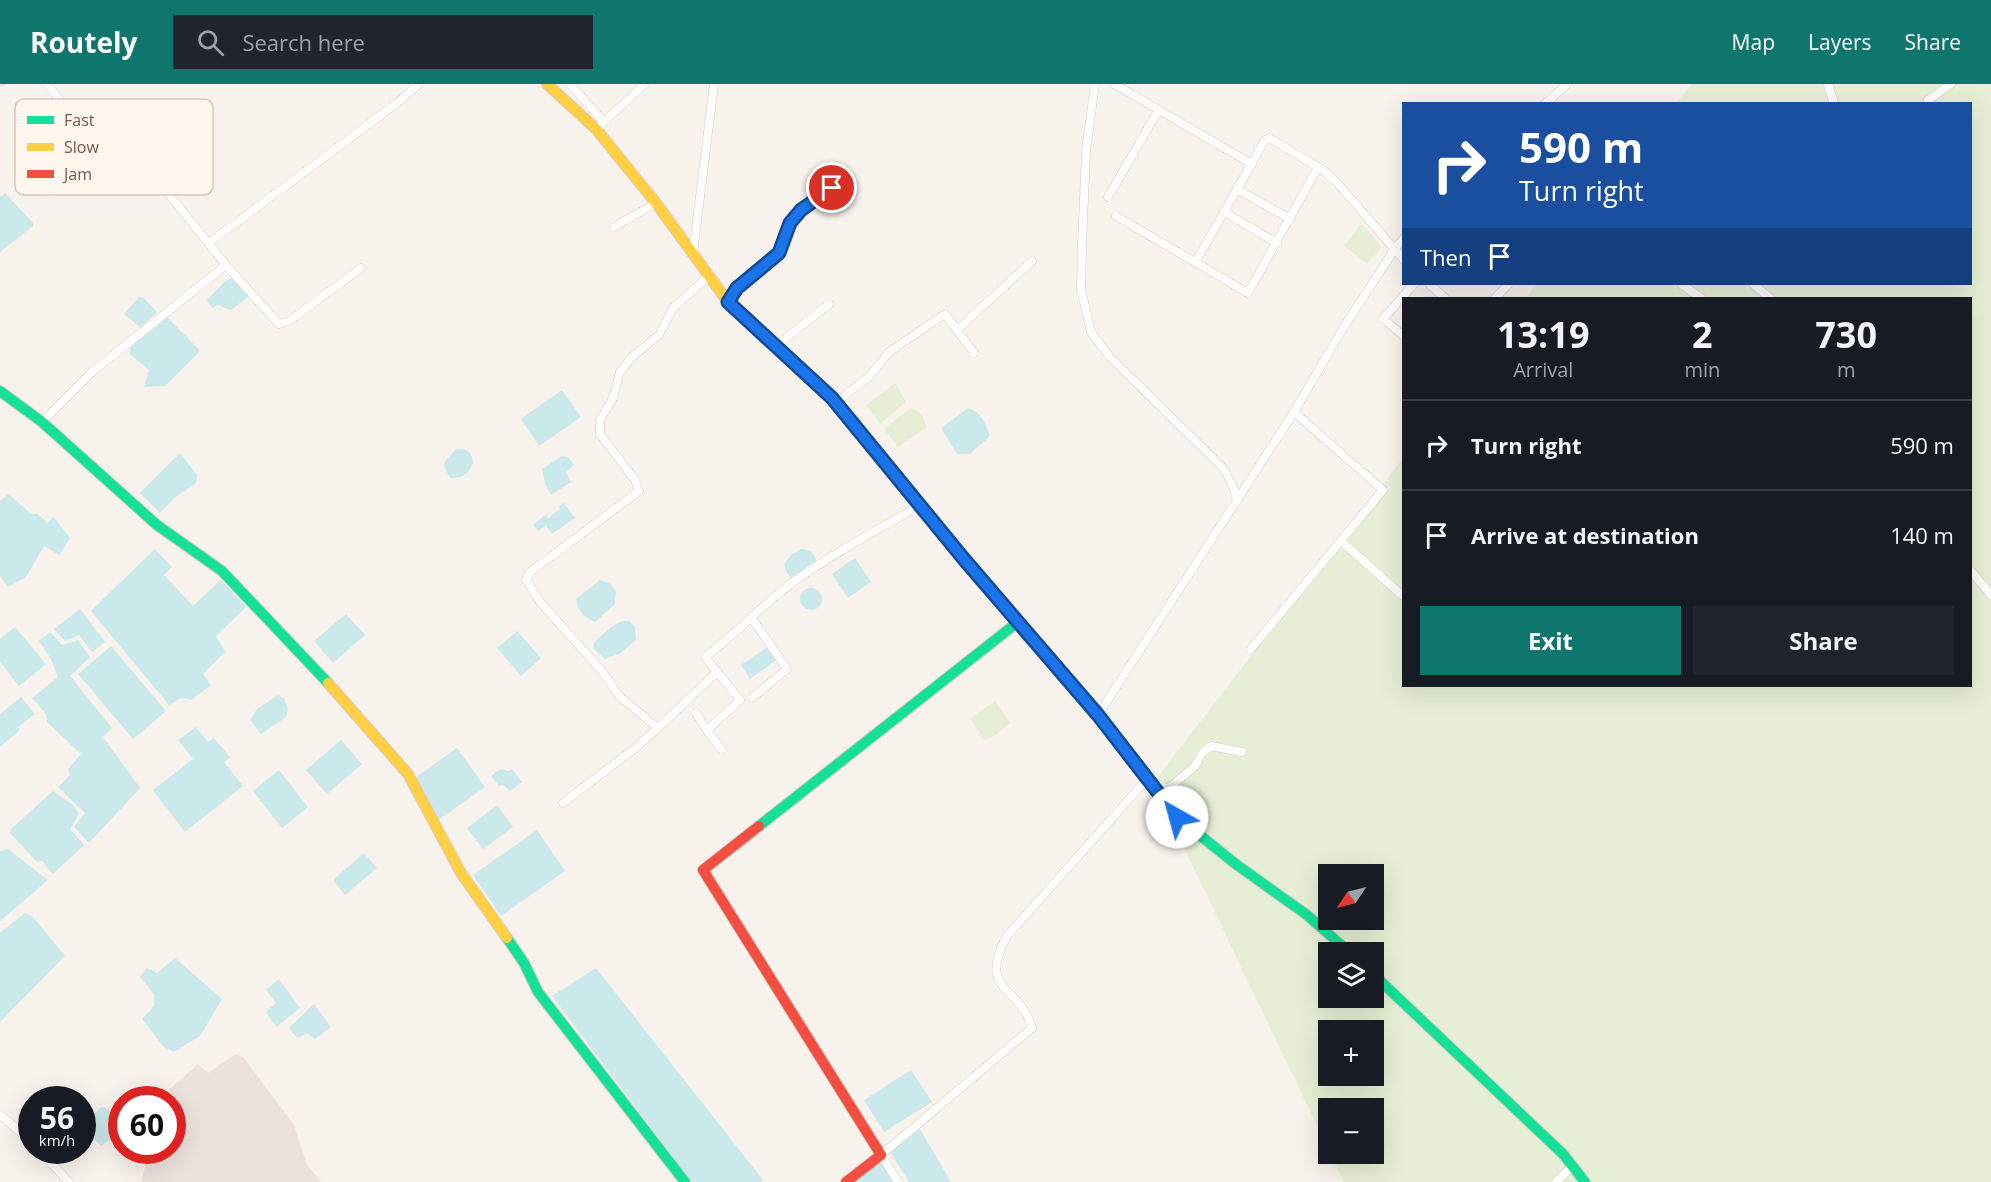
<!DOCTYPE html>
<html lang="en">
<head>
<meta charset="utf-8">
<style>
	:root { --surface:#171b24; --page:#20242c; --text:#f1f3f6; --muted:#9ea1a6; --line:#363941; --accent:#0f766e }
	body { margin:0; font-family:"Open Sans",sans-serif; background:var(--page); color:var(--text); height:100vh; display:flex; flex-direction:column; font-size:22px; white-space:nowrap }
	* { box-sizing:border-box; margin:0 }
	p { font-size:20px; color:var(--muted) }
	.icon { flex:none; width:33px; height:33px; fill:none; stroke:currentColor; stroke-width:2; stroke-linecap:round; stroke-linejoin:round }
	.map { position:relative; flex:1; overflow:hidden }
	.side { position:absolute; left:1402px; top:213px; width:570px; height:390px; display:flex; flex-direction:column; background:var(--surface); border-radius:0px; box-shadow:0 6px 24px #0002 }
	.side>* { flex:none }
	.banner { position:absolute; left:1402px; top:18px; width:570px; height:183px; border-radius:0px; box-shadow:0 6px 24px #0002; background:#1a4fa0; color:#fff; overflow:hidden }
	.needle { width:39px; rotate:235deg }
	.fabs { position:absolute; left:1318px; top:780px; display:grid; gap:12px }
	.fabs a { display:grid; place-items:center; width:66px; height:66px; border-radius:0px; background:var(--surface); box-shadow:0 6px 24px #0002; font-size:30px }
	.speed { position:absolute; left:18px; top:1002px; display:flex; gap:12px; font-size:30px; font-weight:700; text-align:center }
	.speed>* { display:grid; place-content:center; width:78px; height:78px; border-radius:50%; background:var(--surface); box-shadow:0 6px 24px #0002; line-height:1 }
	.speed small { font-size:15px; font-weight:400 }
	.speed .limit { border:9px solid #d22; background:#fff; color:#111 }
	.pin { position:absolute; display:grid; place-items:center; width:51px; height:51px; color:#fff; margin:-26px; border:3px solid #fff; border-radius:50%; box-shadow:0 2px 6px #0007 }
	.me { position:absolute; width:66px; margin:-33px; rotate:322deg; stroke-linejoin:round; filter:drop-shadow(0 0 4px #0008) }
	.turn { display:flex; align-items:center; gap:21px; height:126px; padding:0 18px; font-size:27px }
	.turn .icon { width:78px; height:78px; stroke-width:2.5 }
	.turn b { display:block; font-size:42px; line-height:51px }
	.then { display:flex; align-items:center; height:57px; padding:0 18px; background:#0003; gap:12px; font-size:22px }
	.eta { display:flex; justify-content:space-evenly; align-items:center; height:102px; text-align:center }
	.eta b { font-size:36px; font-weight:700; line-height:42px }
	.primary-button { display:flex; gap:12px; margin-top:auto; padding:12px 18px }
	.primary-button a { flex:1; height:69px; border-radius:0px; background:var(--accent); color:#fff; font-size:24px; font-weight:700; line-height:69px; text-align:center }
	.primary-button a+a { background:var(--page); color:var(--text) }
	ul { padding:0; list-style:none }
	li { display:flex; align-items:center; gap:18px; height:90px; padding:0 18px; border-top:2px solid var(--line) }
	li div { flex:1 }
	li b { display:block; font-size:22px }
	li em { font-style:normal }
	header { display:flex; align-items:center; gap:36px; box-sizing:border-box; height:84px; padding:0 30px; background:var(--accent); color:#fff }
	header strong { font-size:28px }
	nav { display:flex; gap:33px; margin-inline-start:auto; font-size:21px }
	.search { width:420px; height:54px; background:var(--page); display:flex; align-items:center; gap:15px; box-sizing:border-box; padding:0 21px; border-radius:0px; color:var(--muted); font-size:22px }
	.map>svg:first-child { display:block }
	.industrial { fill:#ebe2dc }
	.green { fill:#e6efd5; fill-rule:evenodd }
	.water { fill:#cbe9ea }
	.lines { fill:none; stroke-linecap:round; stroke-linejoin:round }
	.street-casing { stroke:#d7cdc8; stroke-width:9 }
	.fast-casing { stroke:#d8cdc7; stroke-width:12 }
	.slow-casing { stroke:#d8cdc7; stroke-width:12 }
	.jam-casing { stroke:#d8cdc7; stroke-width:12 }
	.street { stroke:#fefdfc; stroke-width:8 }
	.fast { stroke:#16e098; stroke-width:10 }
	.slow { stroke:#ffcf43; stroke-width:10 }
	.jam { stroke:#f24e42; stroke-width:10 }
	.rail { stroke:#e4e2e5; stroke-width:2; stroke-dasharray:9 6; stroke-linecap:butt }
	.route-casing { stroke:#114b97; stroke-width:15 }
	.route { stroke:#1a73e8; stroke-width:10 }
	.key { fill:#fff7ed; stroke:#d7c7bc; stroke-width:1.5 }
	.key-label { font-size:16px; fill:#795648 }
</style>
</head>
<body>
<header>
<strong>Routely</strong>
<div class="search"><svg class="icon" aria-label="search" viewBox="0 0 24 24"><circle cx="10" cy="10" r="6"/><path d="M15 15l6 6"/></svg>Search here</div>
<nav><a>Map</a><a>Layers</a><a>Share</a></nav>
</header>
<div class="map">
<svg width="1991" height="1098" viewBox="0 0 1991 1098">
	<rect width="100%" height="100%" fill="#f8f2ec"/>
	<polygon class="industrial" points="236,970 244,974 294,1041 306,1079 321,1098 141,1098 147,1076 141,1067 172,1066 172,1016 159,1015 198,980 208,989"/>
	<g class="green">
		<path d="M1691 0H1991V1098H1344L1330 1070H1374V1024H1329V1067L1153 699 1404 373V602H1971V214H1526L1537 200H1971V20L1676 19ZM1329 790H1374V836H1329ZM1329 868H1374V914H1329ZM1329 946H1374V992H1329Z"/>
		<polygon points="1361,140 1372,151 1381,164 1368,180 1344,162"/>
		<polygon points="895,299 906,318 880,340 866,321"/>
		<polygon points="912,323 922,331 927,343 898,363 884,345"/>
		<polygon points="995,617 1010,639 996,651 985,656 970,634"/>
	</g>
	<g class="water">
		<polygon points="5,109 33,139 33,142 0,168 0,113"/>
		<polygon points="234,193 249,212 231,226 218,221 212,224 207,216 225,197"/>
		<polygon points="139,213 144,214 157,228 141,244 124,230"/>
		<polygon points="167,233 200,267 165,302 144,303 149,286 130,270 131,261"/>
		<polygon points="562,306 581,333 539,362 521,335"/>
		<path d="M968 324C982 329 985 338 990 352L970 370H957L941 344Z"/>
		<path d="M456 365H464L471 370 473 378C470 389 462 395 450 394L444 382 445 377Z"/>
		<polygon points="180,369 197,391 196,399 174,414 160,429 140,409"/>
		<polygon points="562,372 568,373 574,381 566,388 571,398 551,411 545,400 542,385"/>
		<polygon points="9,410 31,430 38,430 47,439 54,433 70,454 59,471 44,462 26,493 8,503 0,492 0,417"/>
		<polygon points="564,419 575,434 552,450 546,441 538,447 533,440 546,431 548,434 560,425 559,422"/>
		<polygon points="155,465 172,483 164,491 193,522 221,496 246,523 216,552 225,568 203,590 211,601 191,616 181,614 169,621 91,527"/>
		<path d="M801 465C811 465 815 470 817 479L797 493 791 494 787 489 784 480 792 470Z"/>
		<polygon points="855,474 871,498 848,514 832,490"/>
		<path d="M600 496 611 500 616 508 615 520 595 538C585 534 577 527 576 515Z"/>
		<circle cx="811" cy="515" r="11"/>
		<polygon points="80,525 105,558 92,568 79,551 65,557 54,545"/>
		<polygon points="346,530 365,551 333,579 314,557"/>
		<polygon points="622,537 629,537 635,543 636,556 619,570 605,575 594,565 594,558 611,543"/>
		<polygon points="15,543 46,580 19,602 0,578 0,555"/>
		<polygon points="517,547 541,574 521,592 497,564"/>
		<polygon points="50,548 62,561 78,556 90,573 70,592 112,644 103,653 140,704 89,759 74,743 85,729 58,703 70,691 68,685 81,670 47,638 46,630 32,614 58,593 51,575 39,557"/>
		<polygon points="111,562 166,627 133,655 78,590"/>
		<polygon points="769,562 778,575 750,595 741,581"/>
		<polygon points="278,611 284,614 288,625 286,633 261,650 250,636 257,625"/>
		<polygon points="21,613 35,630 18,643 20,646 0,663 0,630"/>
		<polygon points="196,643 208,658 214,654 230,673 224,678 243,702 185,748 153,706 193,675 178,656"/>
		<polygon points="341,656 362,680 327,710 306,686"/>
		<polygon points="457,664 485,703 437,737 416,693"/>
		<polygon points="500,685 509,687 512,685 522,698 510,707 503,701 499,702 491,692"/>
		<polygon points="279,686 308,723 282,744 253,707"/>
		<polygon points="53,707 73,721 79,730 70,745 84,761 53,790 42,777 37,778 10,749 11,745"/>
		<polygon points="497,721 513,743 483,765 467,744"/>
		<polygon points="537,746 565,787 501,832 473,791"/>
		<polygon points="8,765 48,796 0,837 0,767"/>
		<polygon points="364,769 377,784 345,811 333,796"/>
		<polygon points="25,829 32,832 65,872 0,938 0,849"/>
		<polygon points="175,874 222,915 200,952 174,968 164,963 142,935 154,922 154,910 140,893 147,884 157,889"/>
		<polygon points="596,884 763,1096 761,1098 692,1098 552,912"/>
		<polygon points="279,895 300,924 276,943 266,928 276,919 266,906"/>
		<polygon points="314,920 331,943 315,955 308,949 297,954 289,944"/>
		<polygon points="911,986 932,1018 884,1048 864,1016"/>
		<path d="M104 1023C112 1028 120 1040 118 1049L101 1062 89 1050 85 1039 100 1024Z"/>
		<polygon points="920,1045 951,1098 909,1098 890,1068"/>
		<polygon points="882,1078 894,1098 856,1098"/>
	</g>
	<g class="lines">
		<defs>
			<g id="street">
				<polyline points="47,0 73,32 90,37 122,65 138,72 226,181"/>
				<polyline points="570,0 604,38"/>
				<polyline points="1095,0 1086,67 1082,162 1081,205 1091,248 1109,272 1224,385 1234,405 1237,417"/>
				<polyline points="1114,0 1252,80"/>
				<polyline points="1828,0 1834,20"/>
				<polyline points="1545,20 1567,0"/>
				<polyline points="1930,20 1928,16 1951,0"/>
				<polyline points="596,45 645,0"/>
				<polyline points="1237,105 1290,135"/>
				<polyline points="1108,113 1158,27"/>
				<polyline points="1224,128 1277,159"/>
				<polyline points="1116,132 1248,209 1318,83"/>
				<polyline points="614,143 656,119"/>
				<polyline points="209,159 397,19 419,0"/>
				<polyline points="693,169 714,0"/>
				<polyline points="1195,179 1265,56 1269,54 1323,86 1338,100 1404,176"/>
				<polyline points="708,193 673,224 659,251 632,273 620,288 613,314 600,336 600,350 635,396 639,407 529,489 526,496 541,519 601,586 620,613 658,644 717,588"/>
				<polyline points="1429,200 1445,214"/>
				<polyline points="1681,200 1701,214"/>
				<polyline points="1753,200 1770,214"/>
				<polyline points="1495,214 1509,200"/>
				<polyline points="728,218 737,204 779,169 790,139 801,126 832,104"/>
				<polyline points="957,246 1032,177"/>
				<polyline points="1404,252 1383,235 1414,200"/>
				<polyline points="776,262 829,220"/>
				<polyline points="836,318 869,293 889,268 945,230 974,269"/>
				<polyline points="42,338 93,287 226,181 279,240 289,237 361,184"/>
				<polyline points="1341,457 1404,513"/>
				<polyline points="1971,487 1991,511"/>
				<polyline points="751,533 787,585 752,614"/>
				<polyline points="1250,566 1383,406 1294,328"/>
				<polyline points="696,629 707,646"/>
				<polyline points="1098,631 1294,328 1342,246 1394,166 1404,154"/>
				<path d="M722 666 707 646 740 616 705 573C736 550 762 521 793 498 833 469 878 446 920 421"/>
				<polyline points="563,719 634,665 658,644"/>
				<polyline points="0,1030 32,1059"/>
				<polyline points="39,1066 69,1098"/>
				<path d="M898 1098 881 1071 1032 944C1021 902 976 908 1007 852L1147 695 1168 705 1195 682 1202 669 1211 662 1242 668"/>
				<polyline points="1556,1098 1573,1082"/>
			</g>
			<g id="fast">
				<polyline points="0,307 42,338 157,441 222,487 328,599"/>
				<polyline points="1095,627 1177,733 1237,781 1307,831 1349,868"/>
				<polyline points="759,742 1018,538"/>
				<polyline points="507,854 524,879 538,908 685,1098"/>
				<polyline points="1374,891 1563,1070 1585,1098"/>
			</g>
			<g id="slow">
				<polyline points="547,0 596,45 656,119 728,218 832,314 875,366"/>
				<polyline points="328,599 408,690 461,789 507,854"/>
			</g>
			<g id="jam">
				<polyline points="875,366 963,474 1095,627"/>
				<polyline points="759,742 703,786 881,1071 846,1098"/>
			</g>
		</defs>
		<use href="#street" class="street-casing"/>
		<use href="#fast" class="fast-casing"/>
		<use href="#slow" class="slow-casing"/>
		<use href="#jam" class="jam-casing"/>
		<use href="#street" class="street"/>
		<use href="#fast" class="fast"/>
		<use href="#slow" class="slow"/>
		<use href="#jam" class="jam"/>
		<polyline class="rail" points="0,2 5,0"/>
	</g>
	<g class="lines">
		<defs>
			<polyline id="route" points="832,104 801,126 790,139 779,169 737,204 728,218 832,314 963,474 1098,631 1177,733"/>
		</defs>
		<use href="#route" class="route-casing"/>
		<use href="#route" class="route"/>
	</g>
	<rect x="15" y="15" width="198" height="96" rx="9" class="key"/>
	<rect x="27" y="32" width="27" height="8" fill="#16e098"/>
	<rect x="27" y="59" width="27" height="8" fill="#ffcf43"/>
	<rect x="27" y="86" width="27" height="8" fill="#f24e42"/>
	<g class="key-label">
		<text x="64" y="42">Fast</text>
		<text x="64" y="69">Slow</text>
		<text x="64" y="96">Jam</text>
	</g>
</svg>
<div class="fabs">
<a><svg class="needle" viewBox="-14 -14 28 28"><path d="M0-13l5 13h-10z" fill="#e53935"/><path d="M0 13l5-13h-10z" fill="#9ea1a6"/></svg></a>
<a><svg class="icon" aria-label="layers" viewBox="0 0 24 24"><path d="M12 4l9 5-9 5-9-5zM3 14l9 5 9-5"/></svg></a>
<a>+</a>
<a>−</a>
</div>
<div class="speed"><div>56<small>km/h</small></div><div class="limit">60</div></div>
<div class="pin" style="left:832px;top:104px;background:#d93025"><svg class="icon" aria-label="arrive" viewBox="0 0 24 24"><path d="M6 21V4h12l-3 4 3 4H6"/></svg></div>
<svg class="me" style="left:1177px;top:733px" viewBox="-20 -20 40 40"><circle r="19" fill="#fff"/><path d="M0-13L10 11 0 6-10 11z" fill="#1a73e8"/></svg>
<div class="banner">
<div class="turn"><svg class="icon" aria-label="right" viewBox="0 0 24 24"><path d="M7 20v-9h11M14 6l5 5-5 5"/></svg><div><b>590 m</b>Turn right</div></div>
<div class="then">Then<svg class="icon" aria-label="arrive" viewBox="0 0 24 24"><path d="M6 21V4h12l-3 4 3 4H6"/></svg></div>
</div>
<section class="side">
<div class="eta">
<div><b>13:19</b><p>Arrival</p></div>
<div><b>2</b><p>min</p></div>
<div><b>730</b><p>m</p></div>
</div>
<ul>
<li><svg class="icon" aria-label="right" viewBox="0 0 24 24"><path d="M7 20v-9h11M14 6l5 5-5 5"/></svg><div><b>Turn right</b></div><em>590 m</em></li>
<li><svg class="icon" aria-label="arrive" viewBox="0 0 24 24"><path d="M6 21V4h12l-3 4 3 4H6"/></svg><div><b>Arrive at destination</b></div><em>140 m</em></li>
</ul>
<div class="primary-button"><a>Exit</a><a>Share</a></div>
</section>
</div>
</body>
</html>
